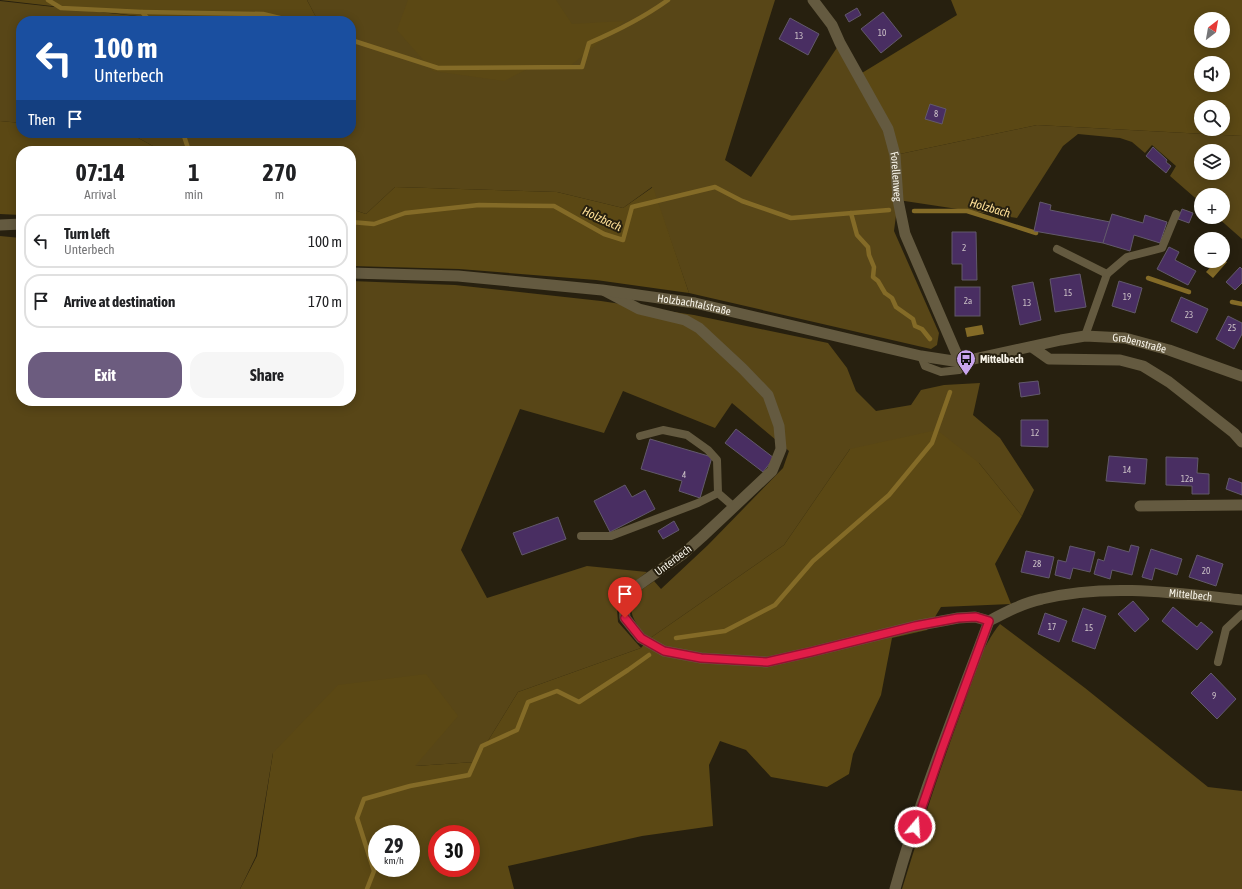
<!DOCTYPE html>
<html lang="en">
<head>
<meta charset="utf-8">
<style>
	:root { --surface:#fff; --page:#f6f6f6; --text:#202124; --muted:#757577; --line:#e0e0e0; --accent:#6c5c7f }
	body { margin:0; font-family:"Asap Condensed",sans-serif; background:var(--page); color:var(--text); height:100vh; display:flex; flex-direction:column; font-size:15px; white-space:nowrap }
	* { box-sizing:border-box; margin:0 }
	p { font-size:13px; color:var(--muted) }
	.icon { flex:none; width:22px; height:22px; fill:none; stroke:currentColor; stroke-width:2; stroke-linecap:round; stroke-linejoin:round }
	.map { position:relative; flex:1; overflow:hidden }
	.details { position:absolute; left:16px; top:146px; width:340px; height:260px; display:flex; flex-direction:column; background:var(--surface); border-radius:16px; box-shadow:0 2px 10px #0003 }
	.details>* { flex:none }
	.hud { position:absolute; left:16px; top:16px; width:340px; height:122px; border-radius:16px; box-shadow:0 2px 10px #0003; background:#1a4fa0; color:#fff; overflow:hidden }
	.needle { width:26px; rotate:31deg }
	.fabs { position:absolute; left:1194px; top:12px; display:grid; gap:8px }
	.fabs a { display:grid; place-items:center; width:36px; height:36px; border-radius:50%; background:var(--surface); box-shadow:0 2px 10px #0003; font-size:20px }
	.speed { position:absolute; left:368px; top:825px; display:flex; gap:8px; font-size:20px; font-weight:700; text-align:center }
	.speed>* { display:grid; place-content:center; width:52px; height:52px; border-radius:50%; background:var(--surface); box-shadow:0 2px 10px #0003; line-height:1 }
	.speed small { font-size:10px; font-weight:400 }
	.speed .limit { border:6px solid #d22; background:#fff; color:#111 }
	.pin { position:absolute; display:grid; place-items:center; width:34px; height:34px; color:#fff; margin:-41px -17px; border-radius:50% 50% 50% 0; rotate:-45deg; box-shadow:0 0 4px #0007 }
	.pin .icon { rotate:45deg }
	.me { position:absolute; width:44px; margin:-22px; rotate:18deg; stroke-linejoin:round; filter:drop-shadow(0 0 3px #0008) }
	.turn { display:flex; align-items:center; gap:14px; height:84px; padding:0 12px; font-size:18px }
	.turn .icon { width:52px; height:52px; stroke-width:2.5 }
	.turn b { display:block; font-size:28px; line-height:34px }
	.then { display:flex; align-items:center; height:38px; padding:0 12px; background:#0003; gap:8px; font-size:15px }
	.eta { display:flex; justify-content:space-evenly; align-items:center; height:68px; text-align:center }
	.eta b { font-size:24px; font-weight:700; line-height:28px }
	.button { display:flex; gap:8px; margin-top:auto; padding:8px 12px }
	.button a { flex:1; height:46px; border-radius:16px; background:var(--accent); color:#fff; font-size:16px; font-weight:700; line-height:46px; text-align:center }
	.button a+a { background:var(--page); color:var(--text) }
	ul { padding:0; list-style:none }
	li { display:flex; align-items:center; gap:12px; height:54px; margin:0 8px 6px; padding:0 4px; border:2px solid var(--line); border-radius:16px }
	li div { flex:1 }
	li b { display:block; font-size:15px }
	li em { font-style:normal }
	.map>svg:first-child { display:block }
	.green { fill:#584617; fill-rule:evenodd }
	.forest { fill:#5b4814; fill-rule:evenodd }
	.water { fill:#846b27 }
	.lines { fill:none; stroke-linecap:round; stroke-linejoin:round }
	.stream { stroke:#846b27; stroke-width:4.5 }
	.building { fill:#492e62; stroke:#62596b }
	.service { stroke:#645a40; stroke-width:8 }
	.minor { stroke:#645a40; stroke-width:11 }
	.tertiary { stroke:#645a40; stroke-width:11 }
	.route-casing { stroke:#92132f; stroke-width:10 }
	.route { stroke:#e11d48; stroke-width:7 }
	.labels { text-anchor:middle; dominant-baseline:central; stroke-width:4; stroke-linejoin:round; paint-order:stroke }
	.number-label { font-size:9px; fill:#ccc2c7 }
	.street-label { font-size:11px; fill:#f8f4e9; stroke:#27200f }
	.poi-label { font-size:11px; font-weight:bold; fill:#f8f4e9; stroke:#27200f; text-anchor:start }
	.water-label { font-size:12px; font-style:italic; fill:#ffe198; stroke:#27200f }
</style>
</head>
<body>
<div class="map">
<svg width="1242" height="889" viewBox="0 0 1242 889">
	<rect width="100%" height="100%" fill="#27200f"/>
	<g class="green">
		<path d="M307 0H775L725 160 751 177 840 43 895 155 1037 125 1242 136V239L1217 217H1223V195H1201V203L1170 176 1176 166 1152 145 1145 153 1132 142 1120 138 1078 134 1063 146 1017 218 898 200 894 231 939 333 937 345 931 349 689 293 652 187 623 208 557 192 395 187 366 214 351 209V151H162L131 134 117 133H351V21H318ZM1201 151H1223V173H1201Z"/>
		<polygon points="0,1 181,21 21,21 21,123 0,121"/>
		<path d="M0 236 21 238V401H351V281L455 285 601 301 694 315 828 343 847 368 856 391 876 411 911 405 921 390 944 385 980 383 973 415 1000 438 1034 490 1022 516 979 463 850 449 784 545 649 639C639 627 625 614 634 597 637 591 648 586 654 581L661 589 708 545 783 468 789 451 732 403 715 428 623 391 604 433 520 409 461 550 487 598 587 566 647 572 616 596 618 622 641 648 518 692 475 762 415 766 273 753 256 856 240 889H0Z"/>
		<path d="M1000 624 1085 688 1208 787 1242 791V889H902C921 827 941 765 964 704 973 678 982 645 1000 624Z"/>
	</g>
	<g class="forest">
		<polygon points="0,0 307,0 318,21 181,21"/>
		<polygon points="408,0 556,0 572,24 625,21 569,67 529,68 504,81 433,71 397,30"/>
		<path d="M951 0H1242V136L1037 125 895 155 857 76 957 15ZM1201 19H1223V41H1201ZM1201 63H1223V85H1201ZM1201 107H1223V129H1201Z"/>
		<polygon points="0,121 21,123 21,133 117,133 131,134 162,151 21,151 21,215 0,214"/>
		<polygon points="395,187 557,192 623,208 653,187 689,293 596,280 459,269 351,266 351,209 366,214"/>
		<path d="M937 430 979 463 1022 516 995 564 1011 604 941 607 927 630 892 638 881 695 853 754 849 774 827 787 771 777 746 750 720 741 709 765 713 826 642 836 508 866 514 889H240L257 856 273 753 338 685 426 674 458 716 415 766 475 762 518 692 641 648 649 639 784 545 850 449ZM377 834H411V868H377ZM437 834H471V868H437Z"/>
	</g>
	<g class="water">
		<polygon points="1223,259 1227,262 1213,278 1206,272 1216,261 1223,261"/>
		<polygon points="982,325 984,334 967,337 965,328"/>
	</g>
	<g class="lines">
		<g class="stream">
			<polyline points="48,0 61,8 142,12 150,21"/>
			<polyline points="142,12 263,14 292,21"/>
			<path d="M351 40 438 68 582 67 589 43C617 31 643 18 668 0"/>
			<polyline points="183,133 189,151"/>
			<polyline points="914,211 967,211 1036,233"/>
			<polyline points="851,213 857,235 868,247 869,255 874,267 873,277 878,281 885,293 892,298 896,307 913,319 915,326 922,329 930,339"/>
			<polyline points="351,222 374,224 405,213 479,205 554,206 604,234 623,240 632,207 715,187 742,201 791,218 889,210"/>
			<polyline points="1148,278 1189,292"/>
			<polyline points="1232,302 1242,304"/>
			<polyline points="676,638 725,631 775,605 813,561 889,495 932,443 950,392"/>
			<polyline points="367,889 374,871 357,818 364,799 410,786 469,775 482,746 517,730 528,702 557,691 579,702 628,670 649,655"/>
		</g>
	</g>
	<g class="building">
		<polygon points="857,8 861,15 849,22 845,15"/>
		<polygon points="883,12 902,36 881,53 861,29"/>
		<polygon points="790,18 819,34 808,55 779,39"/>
		<polygon points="930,104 946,109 942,124 925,119"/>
		<polygon points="1153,147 1167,160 1166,162 1171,166 1166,173 1146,156"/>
		<polygon points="1040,202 1051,205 1050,210 1110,222 1103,243 1034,231"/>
		<polygon points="1182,209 1193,213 1189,223 1178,219"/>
		<polygon points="1112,214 1143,223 1145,215 1167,222 1160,243 1134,235 1130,251 1103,243"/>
		<polygon points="952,232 976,232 977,280 962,280 962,264 952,264"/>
		<polygon points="1169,247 1179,252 1175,260 1196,271 1188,285 1157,269"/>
		<polygon points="1240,267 1242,269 1242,283 1235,290 1226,282"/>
		<polygon points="1080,274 1086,307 1055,312 1050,279"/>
		<polygon points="1119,281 1142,288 1135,313 1112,306"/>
		<polygon points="1033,282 1041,320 1020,325 1012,286"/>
		<rect x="955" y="287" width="25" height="29"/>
		<polygon points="1181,297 1208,309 1197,333 1171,321"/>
		<polygon points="1228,316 1242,323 1242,334 1234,349 1216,339"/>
		<polygon points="1038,381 1040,394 1021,397 1019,383"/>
		<polygon points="1021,420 1048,420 1048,447 1021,446"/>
		<polygon points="736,429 774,458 763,472 725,443"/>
		<polygon points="650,439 712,457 700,498 679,491 682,481 641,469"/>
		<polygon points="1109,456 1147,459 1145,484 1106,481"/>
		<polygon points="1166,457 1198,458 1197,473 1209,474 1209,494 1192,494 1192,486 1166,485"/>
		<polygon points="1229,478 1242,483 1242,495 1226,489"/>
		<polygon points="625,485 632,497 645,490 655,509 610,532 594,501"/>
		<polygon points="558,517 566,539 522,555 513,533"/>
		<polygon points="674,521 679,530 663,539 658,531"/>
		<polygon points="1131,545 1139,547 1132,575 1112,570 1110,579 1094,574 1098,559 1104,561 1108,546 1129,552"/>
		<polygon points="1070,546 1095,552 1090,572 1073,568 1070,579 1055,575 1058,560 1066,562"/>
		<polygon points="1151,549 1182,559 1177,575 1155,568 1152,580 1142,577"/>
		<polygon points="1026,551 1054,557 1049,578 1021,572"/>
		<polygon points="1197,555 1223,564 1216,586 1189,577"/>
		<polygon points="1133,601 1149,619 1135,632 1118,614"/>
		<polygon points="1173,607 1197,627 1201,622 1213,632 1197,650 1162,621"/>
		<polygon points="1083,608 1106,616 1095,649 1072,641"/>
		<polygon points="1045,613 1067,621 1059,642 1038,634"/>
		<polygon points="1211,673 1236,699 1217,719 1191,693"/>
	</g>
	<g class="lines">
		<g class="service">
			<polyline points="1057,249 1107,274 1085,336"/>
			<polyline points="1107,274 1127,257 1162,248 1176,214"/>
			<polyline points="921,356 925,366 941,372 959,370 960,362"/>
			<polyline points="640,436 663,430 687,435 708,450 717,460 718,493"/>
			<polyline points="581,536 611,536 698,503 718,493 734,507"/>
			<polyline points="1218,662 1226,629 1242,614"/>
		</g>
		<g class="minor">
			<path id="s1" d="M813 0 832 25 840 43 888 129 895 155 898 200 905 234 960 362"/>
			<polyline points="605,291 639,309 685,320 699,328 743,369 768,395 779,426 781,449 772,471 702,537 683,554 630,591 624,603 625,618 641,638 664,651 701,658 767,662 811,652 915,626 958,618 975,617 989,621"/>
			<polyline points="1032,347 1049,359 1120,360 1143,366 1169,382 1234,433 1242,442"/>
			<polyline points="1140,506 1242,505"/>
			<path id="s2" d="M895 889C920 798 956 710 989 621 1006 612 1023 603 1042 599 1107 583 1176 593 1242 600"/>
		</g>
		<g class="tertiary">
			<polyline points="0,225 21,224"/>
			<path id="s3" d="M351 273 458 276 602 290 695 303 921 356 960 362 1061 340 1085 336 1125 338 1169 350 1242 376"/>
		</g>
	</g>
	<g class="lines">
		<defs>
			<polyline id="route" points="625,618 641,638 664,651 701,658 767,662 811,652 915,626 958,618 976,617 989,621 942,749 915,827"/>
		</defs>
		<use href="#route" class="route-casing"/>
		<use href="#route" class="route"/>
	</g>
	<defs>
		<symbol id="bus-pin" viewBox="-11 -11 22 30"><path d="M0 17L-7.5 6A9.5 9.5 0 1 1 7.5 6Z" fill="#c9a5ee" stroke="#27200f"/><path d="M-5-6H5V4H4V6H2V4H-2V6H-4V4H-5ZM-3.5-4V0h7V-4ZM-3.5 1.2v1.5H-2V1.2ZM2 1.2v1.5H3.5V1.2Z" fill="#111"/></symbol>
	</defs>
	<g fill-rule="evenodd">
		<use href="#bus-pin" x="955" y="348" width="22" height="30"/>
	</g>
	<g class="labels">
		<g class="number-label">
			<text x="882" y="33">10</text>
			<text x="799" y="36">13</text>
			<text x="936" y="114">8</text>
			<text x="964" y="248">2</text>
			<text x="1068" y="293">15</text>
			<text x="1127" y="297">19</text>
			<text x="968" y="301">2a</text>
			<text x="1027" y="303">13</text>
			<text x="1189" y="315">23</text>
			<text x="1232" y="328">25</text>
			<text x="1035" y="433">12</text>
			<text x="1127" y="470">14</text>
			<text x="684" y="475">4</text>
			<text x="1187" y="479">12a</text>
			<text x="1037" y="564">28</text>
			<text x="1206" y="571">20</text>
			<text x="1052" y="627">17</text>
			<text x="1089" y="628">15</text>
			<text x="1214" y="696">9</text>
		</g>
		<g class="street-label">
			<text stroke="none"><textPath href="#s1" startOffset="198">Forellenweg</textPath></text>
			<text stroke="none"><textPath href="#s3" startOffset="345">Holzbachtalstraße</textPath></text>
			<text stroke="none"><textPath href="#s3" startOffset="800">Grabenstraße</textPath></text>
			<text transform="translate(673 560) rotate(-37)">Unterbech</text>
			<text stroke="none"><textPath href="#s2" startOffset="491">Mittelbech</textPath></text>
		</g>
		<g class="poi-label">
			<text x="980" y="359">Mittelbech</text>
		</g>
		<g class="water-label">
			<text transform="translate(990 208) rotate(16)">Holzbach</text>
			<text transform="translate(602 219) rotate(25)">Holzbach</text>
		</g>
	</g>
</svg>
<div class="fabs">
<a><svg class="needle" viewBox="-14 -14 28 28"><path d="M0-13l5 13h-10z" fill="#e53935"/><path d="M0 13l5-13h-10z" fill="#757577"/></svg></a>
<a><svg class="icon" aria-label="sound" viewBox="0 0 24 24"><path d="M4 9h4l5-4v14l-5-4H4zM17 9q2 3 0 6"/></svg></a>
<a><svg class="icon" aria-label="search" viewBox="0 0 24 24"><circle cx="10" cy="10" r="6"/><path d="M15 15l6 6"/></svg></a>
<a><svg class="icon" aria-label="layers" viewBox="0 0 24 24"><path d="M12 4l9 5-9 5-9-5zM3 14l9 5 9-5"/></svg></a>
<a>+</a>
<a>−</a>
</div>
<div class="speed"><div>29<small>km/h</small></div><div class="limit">30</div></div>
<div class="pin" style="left:625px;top:618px;background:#d93025"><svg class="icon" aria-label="arrive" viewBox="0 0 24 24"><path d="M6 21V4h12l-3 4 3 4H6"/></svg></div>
<svg class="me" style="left:915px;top:827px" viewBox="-20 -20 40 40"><circle r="17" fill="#e11d48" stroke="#fff" stroke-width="3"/><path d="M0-11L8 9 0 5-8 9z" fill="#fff"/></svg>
<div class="hud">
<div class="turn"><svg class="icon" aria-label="left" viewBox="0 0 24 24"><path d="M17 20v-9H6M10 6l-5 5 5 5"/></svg><div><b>100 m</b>Unterbech</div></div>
<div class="then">Then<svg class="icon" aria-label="arrive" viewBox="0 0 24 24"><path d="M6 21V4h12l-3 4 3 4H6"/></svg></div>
</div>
<section class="details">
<div class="eta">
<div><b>07:14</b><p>Arrival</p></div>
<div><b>1</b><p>min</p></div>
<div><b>270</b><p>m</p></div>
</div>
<ul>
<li><svg class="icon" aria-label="left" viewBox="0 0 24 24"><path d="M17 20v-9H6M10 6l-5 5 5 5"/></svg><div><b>Turn left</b><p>Unterbech</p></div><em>100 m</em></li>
<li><svg class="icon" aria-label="arrive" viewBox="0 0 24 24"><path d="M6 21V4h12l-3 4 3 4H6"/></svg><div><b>Arrive at destination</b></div><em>170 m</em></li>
</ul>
<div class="button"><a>Exit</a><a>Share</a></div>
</section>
</div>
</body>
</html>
